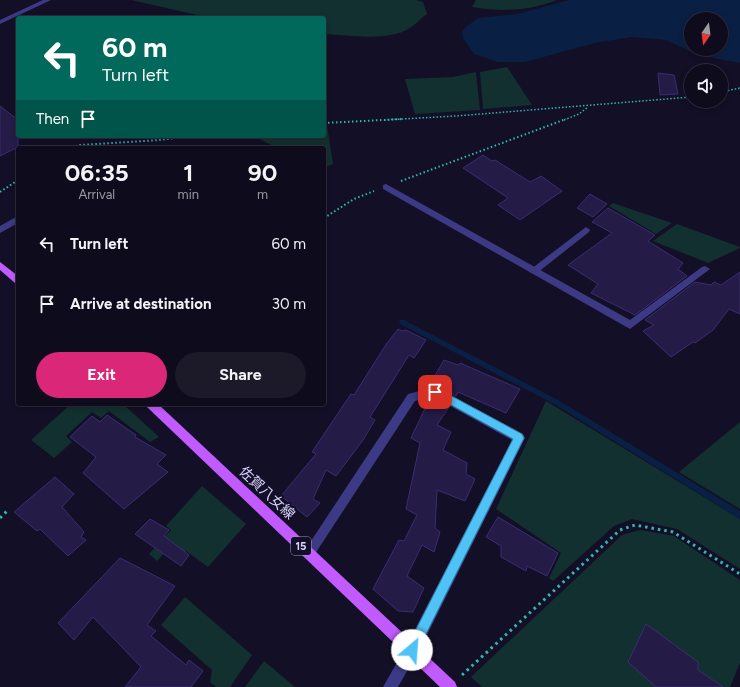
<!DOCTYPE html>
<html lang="en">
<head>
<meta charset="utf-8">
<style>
	:root { --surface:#0e0b1c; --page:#1c1929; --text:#f1f3f6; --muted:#9b9ba3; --line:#2e2b3b; --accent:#db2777 }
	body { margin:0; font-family:Figtree,"Noto Sans JP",sans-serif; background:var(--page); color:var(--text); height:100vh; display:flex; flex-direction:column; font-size:15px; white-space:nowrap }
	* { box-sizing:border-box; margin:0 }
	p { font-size:13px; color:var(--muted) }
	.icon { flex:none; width:22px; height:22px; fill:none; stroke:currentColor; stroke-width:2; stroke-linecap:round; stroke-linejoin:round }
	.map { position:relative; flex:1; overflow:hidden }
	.sheet { position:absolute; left:16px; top:146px; width:310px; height:260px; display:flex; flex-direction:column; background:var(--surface); border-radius:4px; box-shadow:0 2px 6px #0003,0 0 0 1px var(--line) }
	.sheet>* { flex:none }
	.banner { position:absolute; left:16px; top:16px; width:310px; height:122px; border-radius:4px; box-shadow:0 2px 6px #0003,0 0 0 1px var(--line); background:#00695c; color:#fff; overflow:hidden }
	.needle { width:26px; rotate:194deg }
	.buttons { position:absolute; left:684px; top:12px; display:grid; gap:8px }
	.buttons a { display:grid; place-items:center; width:44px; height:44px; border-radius:50%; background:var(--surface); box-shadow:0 2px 6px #0003,0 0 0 1px var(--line); font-size:20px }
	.pin { position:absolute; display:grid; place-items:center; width:34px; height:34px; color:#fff; margin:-17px; border-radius:8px; box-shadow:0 2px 6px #0006 }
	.me { position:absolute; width:44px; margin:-22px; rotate:27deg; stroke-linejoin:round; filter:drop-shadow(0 0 3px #0008) }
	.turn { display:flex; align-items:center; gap:14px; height:84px; padding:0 20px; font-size:18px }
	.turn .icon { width:52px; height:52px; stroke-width:2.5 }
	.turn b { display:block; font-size:28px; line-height:34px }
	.then { display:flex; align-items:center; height:38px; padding:0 20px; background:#0003; gap:8px; font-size:15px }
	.eta { display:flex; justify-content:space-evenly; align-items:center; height:68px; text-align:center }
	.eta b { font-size:24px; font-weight:700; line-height:28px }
	.primary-button { display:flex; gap:8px; margin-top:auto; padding:8px 20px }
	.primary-button a { flex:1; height:46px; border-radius:24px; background:var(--accent); color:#fff; font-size:16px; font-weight:700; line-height:46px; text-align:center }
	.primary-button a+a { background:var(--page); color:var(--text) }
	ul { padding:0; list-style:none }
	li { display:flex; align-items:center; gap:12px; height:60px; padding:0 20px }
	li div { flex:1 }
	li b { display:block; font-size:15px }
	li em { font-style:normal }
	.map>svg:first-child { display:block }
	.green { fill:#12302f }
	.water { fill:#0a1f44; fill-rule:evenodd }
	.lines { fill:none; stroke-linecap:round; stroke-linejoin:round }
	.stream { fill:#0a1f44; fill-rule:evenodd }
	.building { fill:#241b47; stroke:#3b2d73 }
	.path-far2 { stroke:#2fb8b0; stroke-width:1.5; stroke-dasharray:1.5 2; stroke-linecap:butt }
	.path-far1 { stroke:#2fb8b0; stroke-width:2; stroke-dasharray:1.5 2.5; stroke-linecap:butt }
	.path { stroke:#2fb8b0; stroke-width:3; stroke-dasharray:2.5 4; stroke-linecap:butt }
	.service { fill:#3d3a85; fill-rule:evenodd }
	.minor { fill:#3d3a85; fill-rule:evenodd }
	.primary { fill:#c25bff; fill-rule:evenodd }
	.route { fill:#4fc3f7; stroke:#337fa1 }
	.labels { text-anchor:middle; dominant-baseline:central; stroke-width:4; stroke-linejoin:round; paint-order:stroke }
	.shield { fill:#130f26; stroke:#9e99be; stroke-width:1 }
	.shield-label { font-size:11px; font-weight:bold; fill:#d9d4ff }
	.near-street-label { font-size:14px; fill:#d9d4ff; stroke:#130f26 }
</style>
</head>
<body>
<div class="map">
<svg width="740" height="687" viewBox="0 0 740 687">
	<rect width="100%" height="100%" fill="#130f26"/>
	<g class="green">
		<path d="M131 0H416L423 2 427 14C421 18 416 24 410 28 389 42 348 35 324 34V18H210Z"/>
		<path d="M476 0H557C528 11 502 12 472 7Z"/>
		<polygon points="507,67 532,105 483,109 480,72"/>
		<polygon points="476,72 480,110 415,114 405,79 453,77"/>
		<polygon points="324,125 327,125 333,164 324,168 324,148 277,148 254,136 324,136"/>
		<polygon points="613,203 672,223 656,234 609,206"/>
		<polygon points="677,224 740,247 740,248 708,263 653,241"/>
		<polygon points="546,401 740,519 740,569 677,529 632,519 614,526 553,581 549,578 561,553 496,509"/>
		<polygon points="71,404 123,404 159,437 150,442 109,411 101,418 92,412 66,436 72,442 54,458 31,440"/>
		<polygon points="740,422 740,509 679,472"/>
		<polygon points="202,486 246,524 208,567 186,551 183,555 167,550 157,561 149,554 171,530 166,526"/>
		<polygon points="640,530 674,536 740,580 740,663 730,687 482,687 471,677 622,535"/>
		<polygon points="185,597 252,655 230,687 216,687 210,682 212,670 161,625"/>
		<polygon points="264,661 295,687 245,687"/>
	</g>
	<path class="water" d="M569 0H740V63L698 55 666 40 632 37 595 43 525 62H498L474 54 463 38 462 32 466 27 478 18 517 14ZM691 19H721V49H691Z"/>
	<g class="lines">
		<polygon class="stream" points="400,320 404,320 558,400 740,511 740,519 554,404 400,324 399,322"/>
	</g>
	<g class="building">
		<polygon points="658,73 674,75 678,94 660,95"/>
		<polygon points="0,106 18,120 18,147 0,156"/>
		<polygon points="483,155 492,161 495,160 530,182 541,176 562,191 520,220 498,205 508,198 463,168"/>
		<polygon points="590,194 607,204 593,217 577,208"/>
		<polygon points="608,208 655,235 648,241 683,263 678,269 687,276 635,315 591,293 598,284 568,265 612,233 592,222"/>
		<polygon points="740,272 740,314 729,309 713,330 695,343 693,342 671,357 643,331 654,325 645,320 695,282 711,285 714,282 721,285"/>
		<polygon points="398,329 402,331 406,330 426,340 414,358 409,355 370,417 375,420 363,440 336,476 326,470 313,499 320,503 307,517 281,496 316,454 312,452 351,394 354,395 387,343"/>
		<polygon points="444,360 458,365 460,363 520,389 506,413 458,392 456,396 436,386 438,381 433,379"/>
		<polygon points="434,399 449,407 437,425 451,432 443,450 467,463 466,474 475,479 465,501 437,490 435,528 440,532 434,552 422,545 407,576 424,588 413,612 398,611 373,589 399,540 404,541 417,515 406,509 420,443 411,438 429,400"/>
		<polygon points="107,415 136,435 135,437 166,455 157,464 168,472 124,509 83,473 96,457 70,437 92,416 100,422"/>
		<polygon points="55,477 74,494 62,507 84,532 81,537 86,540 68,556 40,529 37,531 14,512"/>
		<polygon points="498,517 558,553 547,576 527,566 526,571 501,557 501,546 486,537"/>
		<polygon points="150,519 169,530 164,536 189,555 181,566 135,534"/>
		<polygon points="120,558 175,586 147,625 156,631 151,636 186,665 189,660 203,671 191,687 125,687 141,667 93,617 74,640 58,623"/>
		<polygon points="646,624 698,662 698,670 723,687 656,687 628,662"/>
	</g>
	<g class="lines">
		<g class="path-far2">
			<polyline points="721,92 740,88"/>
			<polyline points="384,120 456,116 691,97"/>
			<polyline points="564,120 579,114 588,107"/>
		</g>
		<g class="path-far1">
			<polyline points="324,123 403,119"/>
			<polyline points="72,148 79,145 159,140 190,136"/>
			<polyline points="401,181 566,119"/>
			<polyline points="0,192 18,180"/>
			<polyline points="324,218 354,199 374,191"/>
		</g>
		<g class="path">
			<polyline points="0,518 8,510"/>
			<polyline points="462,675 620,530 635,525 673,532 740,574"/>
		</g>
		<g class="service">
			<polygon points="386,184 630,320 702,267 705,266 710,269 630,329 383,189 383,185"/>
			<polygon points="412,643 417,645 419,650 398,687 383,687 407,645"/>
		</g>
		<g class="minor">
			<polygon points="43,0 51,0 0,24 0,20"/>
			<polygon points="18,216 18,223 0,233 0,226"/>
			<polygon points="586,227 590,230 589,232 537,273 531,273 529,271 531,269"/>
			<polygon points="435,387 523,434 525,438 417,655 412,657 407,655 405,650 407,645 512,440 434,397 415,401 313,557 309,559 305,557 303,553 408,394"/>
		</g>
		<g class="primary">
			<polygon points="0,262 18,276 18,284 15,283 0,270"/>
			<polygon points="146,404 158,404 455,682 457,687 440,687 147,407"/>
		</g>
	</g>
	<polygon class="route" points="435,387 522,434 524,438 416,654 412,656 408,654 406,650 408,645 513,439 431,394 430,392 431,389"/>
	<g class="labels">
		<rect class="shield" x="291" y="537" width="20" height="18" rx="3"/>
		<g class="shield-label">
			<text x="301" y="546">15</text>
		</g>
		<g class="near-street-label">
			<text transform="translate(267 493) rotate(43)">佐賀八女線</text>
		</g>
	</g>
</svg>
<div class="buttons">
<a><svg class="needle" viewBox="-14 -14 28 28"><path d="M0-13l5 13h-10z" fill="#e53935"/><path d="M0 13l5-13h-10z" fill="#9b9ba3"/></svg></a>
<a><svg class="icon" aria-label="sound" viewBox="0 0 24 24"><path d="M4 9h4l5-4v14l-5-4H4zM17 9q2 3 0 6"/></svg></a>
</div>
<div class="pin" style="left:435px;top:392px;background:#d93025"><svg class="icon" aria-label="arrive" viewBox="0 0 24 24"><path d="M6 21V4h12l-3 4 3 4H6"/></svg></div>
<svg class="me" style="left:412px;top:650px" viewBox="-20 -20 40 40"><circle r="19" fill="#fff"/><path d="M0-13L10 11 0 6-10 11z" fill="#4fc3f7"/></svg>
<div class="banner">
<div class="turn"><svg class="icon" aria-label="left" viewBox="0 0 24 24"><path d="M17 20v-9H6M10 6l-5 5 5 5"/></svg><div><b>60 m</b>Turn left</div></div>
<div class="then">Then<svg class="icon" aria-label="arrive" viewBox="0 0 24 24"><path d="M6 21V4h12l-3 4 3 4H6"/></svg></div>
</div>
<section class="sheet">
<div class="eta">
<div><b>06:35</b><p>Arrival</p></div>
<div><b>1</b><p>min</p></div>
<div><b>90</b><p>m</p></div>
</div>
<ul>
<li><svg class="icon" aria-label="left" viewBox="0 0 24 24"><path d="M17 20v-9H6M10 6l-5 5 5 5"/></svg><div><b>Turn left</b></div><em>60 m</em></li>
<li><svg class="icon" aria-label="arrive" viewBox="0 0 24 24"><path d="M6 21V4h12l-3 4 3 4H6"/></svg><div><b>Arrive at destination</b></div><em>30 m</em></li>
</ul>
<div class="primary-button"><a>Exit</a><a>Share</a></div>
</section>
</div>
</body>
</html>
